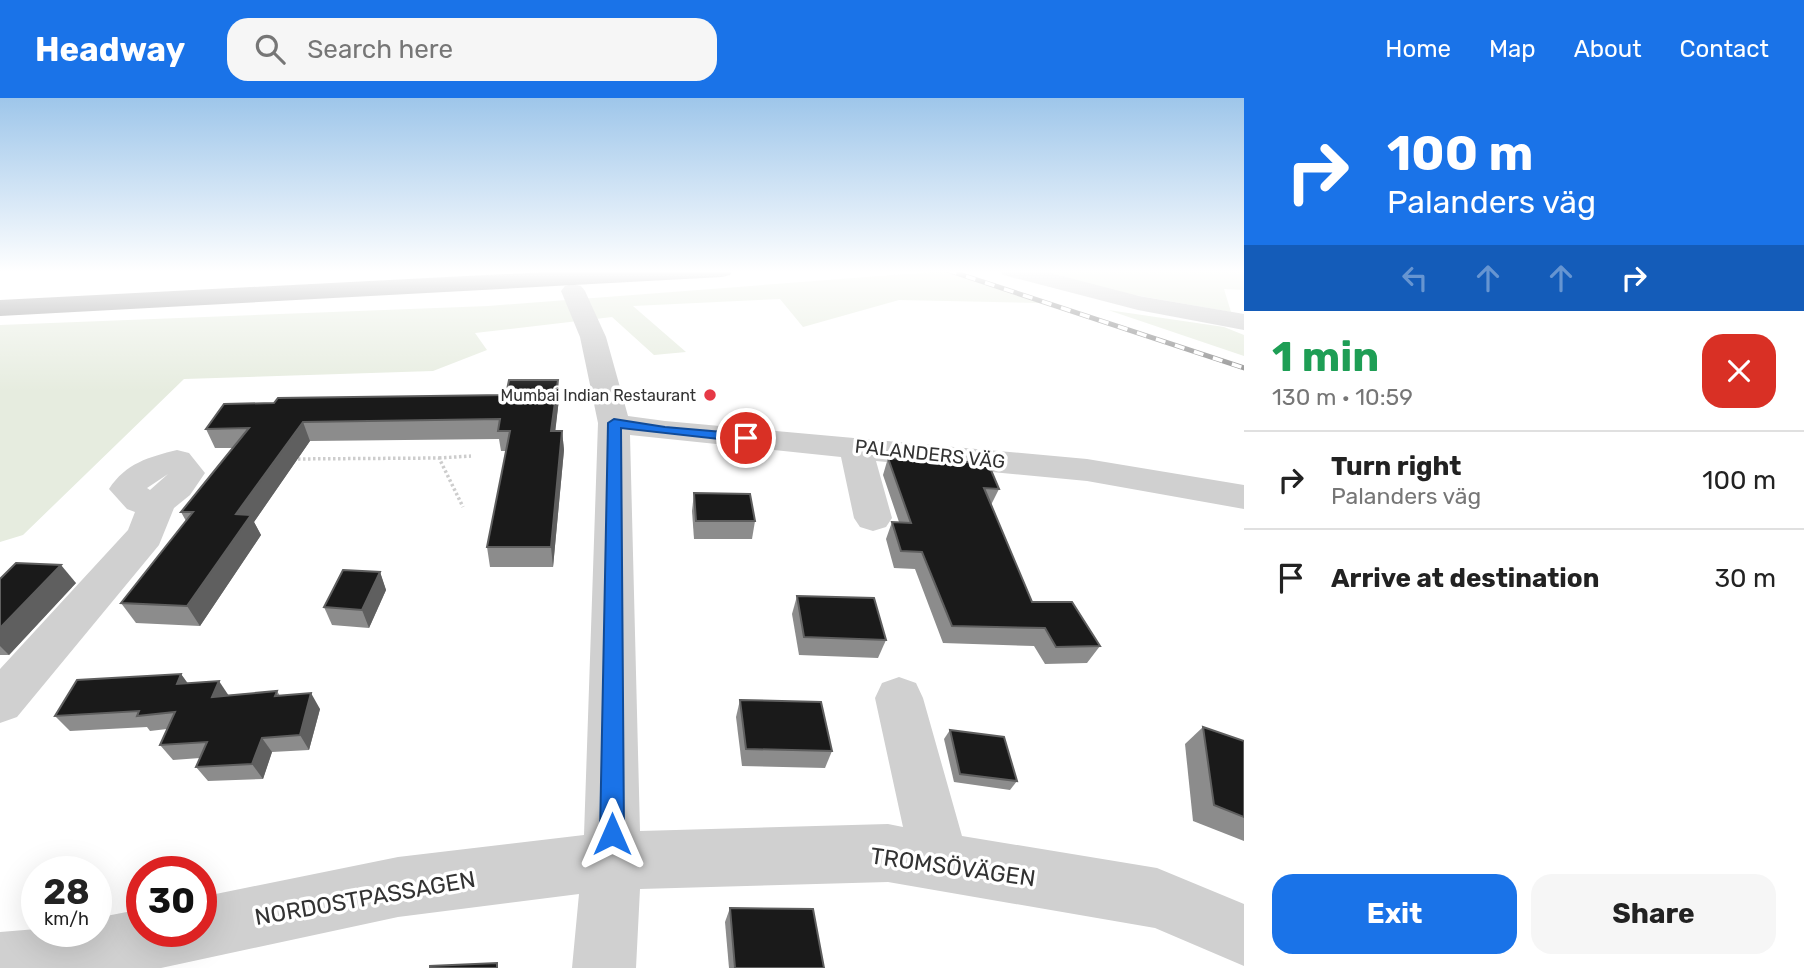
<!DOCTYPE html>
<html lang="en">
<head>
<meta charset="utf-8">
<style>
	:root { --surface:#fff; --page:#f6f6f6; --text:#222; --muted:#767676; --line:#e0e0e0; --accent:#1a73e8 }
	body { margin:0; font-family:Rubik,sans-serif; background:var(--page); color:var(--text); height:100vh; display:flex; flex-direction:column; font-size:26px; white-space:nowrap }
	* { box-sizing:border-box; margin:0 }
	p { font-size:23px; color:var(--muted) }
	.icon { flex:none; width:38px; height:38px; fill:none; stroke:currentColor; stroke-width:2; stroke-linecap:round; stroke-linejoin:round }
	.map { position:relative; flex:1; overflow:hidden }
	.details { display:flex; flex-direction:column; background:var(--surface); width:560px }
	.details>* { flex:none }
	.top-card { background:#1a73e8; color:#fff; overflow:hidden }
	.speed { position:absolute; left:21px; top:758px; display:flex; gap:14px; font-size:35px; font-weight:700; text-align:center }
	.speed>* { display:grid; place-content:center; width:91px; height:91px; border-radius:50%; background:var(--surface); box-shadow:0 7px 28px #0002; line-height:1 }
	.speed small { font-size:18px; font-weight:400 }
	.speed .limit { border:10px solid #d22; background:#fff; color:#111 }
	.pin { position:absolute; display:grid; place-items:center; width:60px; height:60px; color:#fff; margin:-30px; border:4px solid #fff; border-radius:50%; box-shadow:0 2px 7px #0007 }
	.me { position:absolute; width:77px; margin:-38px; rotate:0deg; stroke-linejoin:round; filter:drop-shadow(0 0 5px #0008) }
	.turn { display:flex; align-items:center; gap:24px; height:147px; padding:0 28px; font-size:32px }
	.turn .icon { width:91px; height:91px; stroke-width:2.5 }
	.turn b { display:block; font-size:49px; line-height:60px }
	.lanes { display:flex; align-items:center; height:66px; padding:0 28px; background:#0003; justify-content:center; gap:35px; direction:ltr }
	.lanes .off { opacity:.35 }
	.round { display:grid; place-items:center; flex:none; width:74px; height:74px; border-radius:21px; background:var(--page) }
	.headline { display:flex; align-items:center; justify-content:space-between; height:119px; padding:0 28px }
	h1 { font-size:42px; font-weight:700; line-height:52px; color:#1e9e55 }
	.action { display:flex; gap:14px; margin-top:auto; padding:14px 28px }
	.action a { flex:1; height:80px; border-radius:21px; background:var(--accent); color:#fff; font-size:28px; font-weight:700; line-height:80px; text-align:center }
	.action a+a { background:var(--page); color:var(--text) }
	ul { padding:0; list-style:none }
	li { display:flex; align-items:center; gap:21px; height:98px; padding:0 28px; border-top:2px solid var(--line) }
	li div { flex:1 }
	li b { display:block; font-size:26px }
	li em { font-style:normal }
	header { display:flex; align-items:center; gap:42px; box-sizing:border-box; height:98px; padding:0 35px; background:var(--accent); color:#fff }
	header strong { font-size:33px }
	nav { display:flex; gap:38px; margin-inline-start:auto; font-size:24px }
	.search { width:490px; height:63px; background:var(--page); display:flex; align-items:center; gap:18px; box-sizing:border-box; padding:0 24px; border-radius:21px; color:var(--muted); font-size:26px }
	main { display:flex; flex:1; min-height:0 }
	.map>svg:first-child { display:block }
	.green { fill:#e6ecdf }
	.lines { fill:none; stroke-linecap:round; stroke-linejoin:round }
	.path { stroke:#cdcdcd; stroke-width:3.5; stroke-dasharray:2.5 2.5; stroke-linecap:butt }
	.minor { fill:#d0d0d0; fill-rule:evenodd }
	.highway { fill:#9a9a9a; fill-rule:evenodd }
	.rail-casing { stroke:#888; stroke-width:5 }
	.rail { stroke:#fff; stroke-width:3.5; stroke-dasharray:10; stroke-linecap:butt }
	.wall { fill:#8c8c8c }
	.shaded-wall { fill:#5f5f5f }
	.building { fill:#1a1a1a; stroke:#5f5f5f; stroke-width:2 }
	.route { fill:#1a73e8; stroke:#114b97; stroke-width:2 }
	.poi-dot { fill:#e63946; stroke:#fff; stroke-width:2.5 }
	.labels { text-anchor:middle; dominant-baseline:central; stroke-width:7; stroke-linejoin:round; paint-order:stroke }
	.far-poi-label { font-size:16px; fill:#333; stroke:#fff; text-anchor:end }
	.street-label { font-size:19px; fill:#333; stroke:#fff }
	.near-street-label { font-size:23px; fill:#333; stroke:#fff }
</style>
</head>
<body>
<header>
<strong>Headway</strong>
<div class="search"><svg class="icon" aria-label="search" viewBox="0 0 24 24"><circle cx="10" cy="10" r="6"/><path d="M15 15l6 6"/></svg>Search here</div>
<nav><a>Home</a><a>Map</a><a>About</a><a>Contact</a></nav>
</header>
<main>
<div class="map">
<svg width="1244" height="870" viewBox="0 0 1244 870">
	<rect width="100%" height="100%" fill="#fff"/>
	<g class="green">
		<polygon points="1033,172 1244,172 1244,192 1224,191 1231,214 1089,189"/>
		<polygon points="946,173 1040,205 899,202 803,229 780,201 633,208 686,254 654,257 612,219 475,235 487,252 433,273 184,281 23,437 0,444 0,227 488,208"/>
		<polygon points="1108,212 1224,229 1244,237 1244,258"/>
	</g>
	<g class="lines">
		<g class="path">
			<polyline points="554,296 576,299"/>
			<polyline points="439,360 471,358"/>
			<polyline points="293,361 439,360 463,409"/>
		</g>
		<g class="minor">
			<polygon points="1000,172 1039,172 1139,198 1244,216 1244,232 1138,212 1003,177"/>
			<polygon points="573,186 581,188 585,193 606,239 628,318 665,323 1087,361 1244,387 1244,411 1087,383 876,363 892,420 886,429 873,433 860,429 854,420 841,359 630,337 640,733 888,726 903,729 875,600 882,585 899,579 916,585 923,600 962,738 1157,770 1244,806 1244,868 1155,830 888,784 640,791 636,870 572,870 579,796 398,819 161,870 0,870 0,834 37,831 96,833 96,820 142,811 142,833 201,833 201,799 398,759 584,737 598,325 580,239 561,193 565,188"/>
			<path d="M177 352 189 355 205 375 190 397 174 410 159 447 17 619 0 625V571L128 432 135 414 127 411 109 391C126 365 149 359 177 352ZM168 376 150 392 147 390Z"/>
		</g>
		<polygon class="highway" points="585,172 733,172 730,177 722,179 0,218 0,202"/>
		<defs>
			<polyline id="rail" points="947,172 1244,270"/>
		</defs>
		<use href="#rail" class="rail-casing"/>
		<use href="#rail" class="rail"/>
	</g>
	<g class="wall">
		<polygon points="559,301 555,333 562,333 564,352 553,469 490,469 487,449 506,353 501,353 499,341 310,343 254,424 261,437 200,528 136,525 121,505 186,423 181,414 233,350 215,350 206,331"/>
		<polygon points="888,360 999,391 991,407 1032,504 1100,548 1087,565 1045,566 1034,548 943,545 915,471 894,470 886,441 892,424 899,424 883,377"/>
		<polygon points="694,395 755,423 752,441 694,441 692,413"/>
		<polygon points="380,474 386,492 369,530 332,527 324,509"/>
		<polygon points="0,481 76,485 9,557 0,557"/>
		<polygon points="797,498 886,542 878,560 799,557 792,516"/>
		<polygon points="181,576 187,585 229,597 277,593 280,598 320,611 309,652 272,654 263,681 208,683 196,669 200,660 173,662 160,647 167,631 150,633 147,629 70,633 55,618"/>
		<polygon points="740,602 832,653 825,670 742,668 736,619"/>
		<polygon points="1203,629 1244,643 1244,743 1193,723 1185,646"/>
		<polygon points="950,632 1017,683 1010,692 954,684 944,641"/>
		<polygon points="730,810 824,870 729,870 725,824"/>
	</g>
	<g class="shaded-wall">
		<polygon points="558,282 559,301 553,353 551,333"/>
		<polygon points="303,324 310,343 254,424 261,437 200,528 187,508 236,416"/>
		<polygon points="562,333 564,352 553,469 551,449"/>
		<polygon points="61,467 76,485 9,557 0,548 0,530"/>
		<polygon points="380,474 386,492 369,530 362,512"/>
		<polygon points="181,576 192,591 177,586"/>
		<polygon points="219,583 229,598 212,599"/>
		<polygon points="311,595 320,611 309,652 300,637"/>
		<polygon points="262,640 272,654 263,681 252,666"/>
	</g>
	<g class="building">
		<polygon points="509,282 558,282 551,333 562,333 551,449 487,449 510,333 498,333 500,321 303,324 236,416 251,417 187,508 121,505 193,414 181,414 249,330 206,331 224,306 274,305 278,300 506,297"/>
		<polygon points="888,360 988,365 999,391 984,390 1032,504 1072,504 1100,548 1056,549 1045,530 952,528 922,454 901,453 892,424 911,425"/>
		<polygon points="694,395 750,396 755,423 696,423"/>
		<polygon points="16,465 61,467 0,530 0,481"/>
		<polygon points="343,472 380,474 362,512 324,509"/>
		<polygon points="797,498 874,500 886,542 804,539"/>
		<polygon points="181,576 177,586 219,583 212,599 277,593 275,598 311,595 300,637 262,640 252,666 196,669 207,644 160,647 175,614 137,618 139,613 55,618 77,582"/>
		<polygon points="740,602 821,604 832,653 746,651"/>
		<polygon points="1203,629 1244,643 1244,719 1214,707"/>
		<polygon points="950,632 1004,639 1017,683 960,676"/>
		<polygon points="730,810 813,811 824,870 735,870"/>
		<polygon points="497,865 497,870 430,870 430,868"/>
	</g>
	<linearGradient id="sky" x2="0" y2="1"><stop stop-color="#9ec6ea"/><stop offset="0.59" stop-color="#fff"/><stop offset="1" stop-color="#fff" stop-opacity="0"/></linearGradient>
	<rect width="1244" height="294" fill="url(#sky)"/>
	<polygon class="route" points="614,321 665,329 746,336 753,340 746,344 621,330 624,736 620,744 612,747 604,744 600,736 608,325"/>
	<circle class="poi-dot" cx="710" cy="297" r="7"/>
	<g class="labels">
		<g class="far-poi-label">
			<text x="696" y="297">Mumbai Indian Restaurant</text>
		</g>
		<g class="street-label">
			<text transform="translate(930 356) rotate(6)">PALANDERS VÄG</text>
		</g>
		<g class="near-street-label">
			<text transform="translate(953 769) rotate(8)">TROMSÖVÄGEN</text>
			<text transform="translate(365 800) rotate(-10)">NORDOSTPASSAGEN</text>
		</g>
	</g>
</svg>
<div class="speed"><div>28<small>km/h</small></div><div class="limit">30</div></div>
<div class="pin" style="left:746px;top:340px;background:#d93025"><svg class="icon" aria-label="arrive" viewBox="0 0 24 24"><path d="M6 21V4h12l-3 4 3 4H6"/></svg></div>
<svg class="me" style="left:612px;top:736px" viewBox="-20 -20 40 40"><path d="M0-17L14 15 0 8-14 15z" fill="#1a73e8" stroke="#fff" stroke-width="4"/></svg>
</div>
<section class="details">
<div class="top-card">
<div class="turn"><svg class="icon" aria-label="right" viewBox="0 0 24 24"><path d="M7 20v-9h11M14 6l5 5-5 5"/></svg><div><b>100 m</b>Palanders väg</div></div>
<div class="lanes"><svg class="icon off" aria-label="left" viewBox="0 0 24 24"><path d="M17 20v-9H6M10 6l-5 5 5 5"/></svg><svg class="icon off" aria-label="ahead" viewBox="0 0 24 24"><path d="M12 20V5M6 11l6-6 6 6"/></svg><svg class="icon off" aria-label="ahead" viewBox="0 0 24 24"><path d="M12 20V5M6 11l6-6 6 6"/></svg><svg class="icon" aria-label="right" viewBox="0 0 24 24"><path d="M7 20v-9h11M14 6l5 5-5 5"/></svg></div>
</div>
<div class="headline"><div><h1>1 min</h1><p>130 m · 10:59</p></div><a class="round" style="background:#d93025;color:#fff"><svg class="icon" aria-label="close" viewBox="0 0 24 24"><path d="M6 6l12 12M18 6L6 18"/></svg></a></div>
<ul>
<li><svg class="icon" aria-label="right" viewBox="0 0 24 24"><path d="M7 20v-9h11M14 6l5 5-5 5"/></svg><div><b>Turn right</b><p>Palanders väg</p></div><em>100 m</em></li>
<li><svg class="icon" aria-label="arrive" viewBox="0 0 24 24"><path d="M6 21V4h12l-3 4 3 4H6"/></svg><div><b>Arrive at destination</b></div><em>30 m</em></li>
</ul>
<div class="action"><a>Exit</a><a>Share</a></div>
</section>
</main>
</body>
</html>
